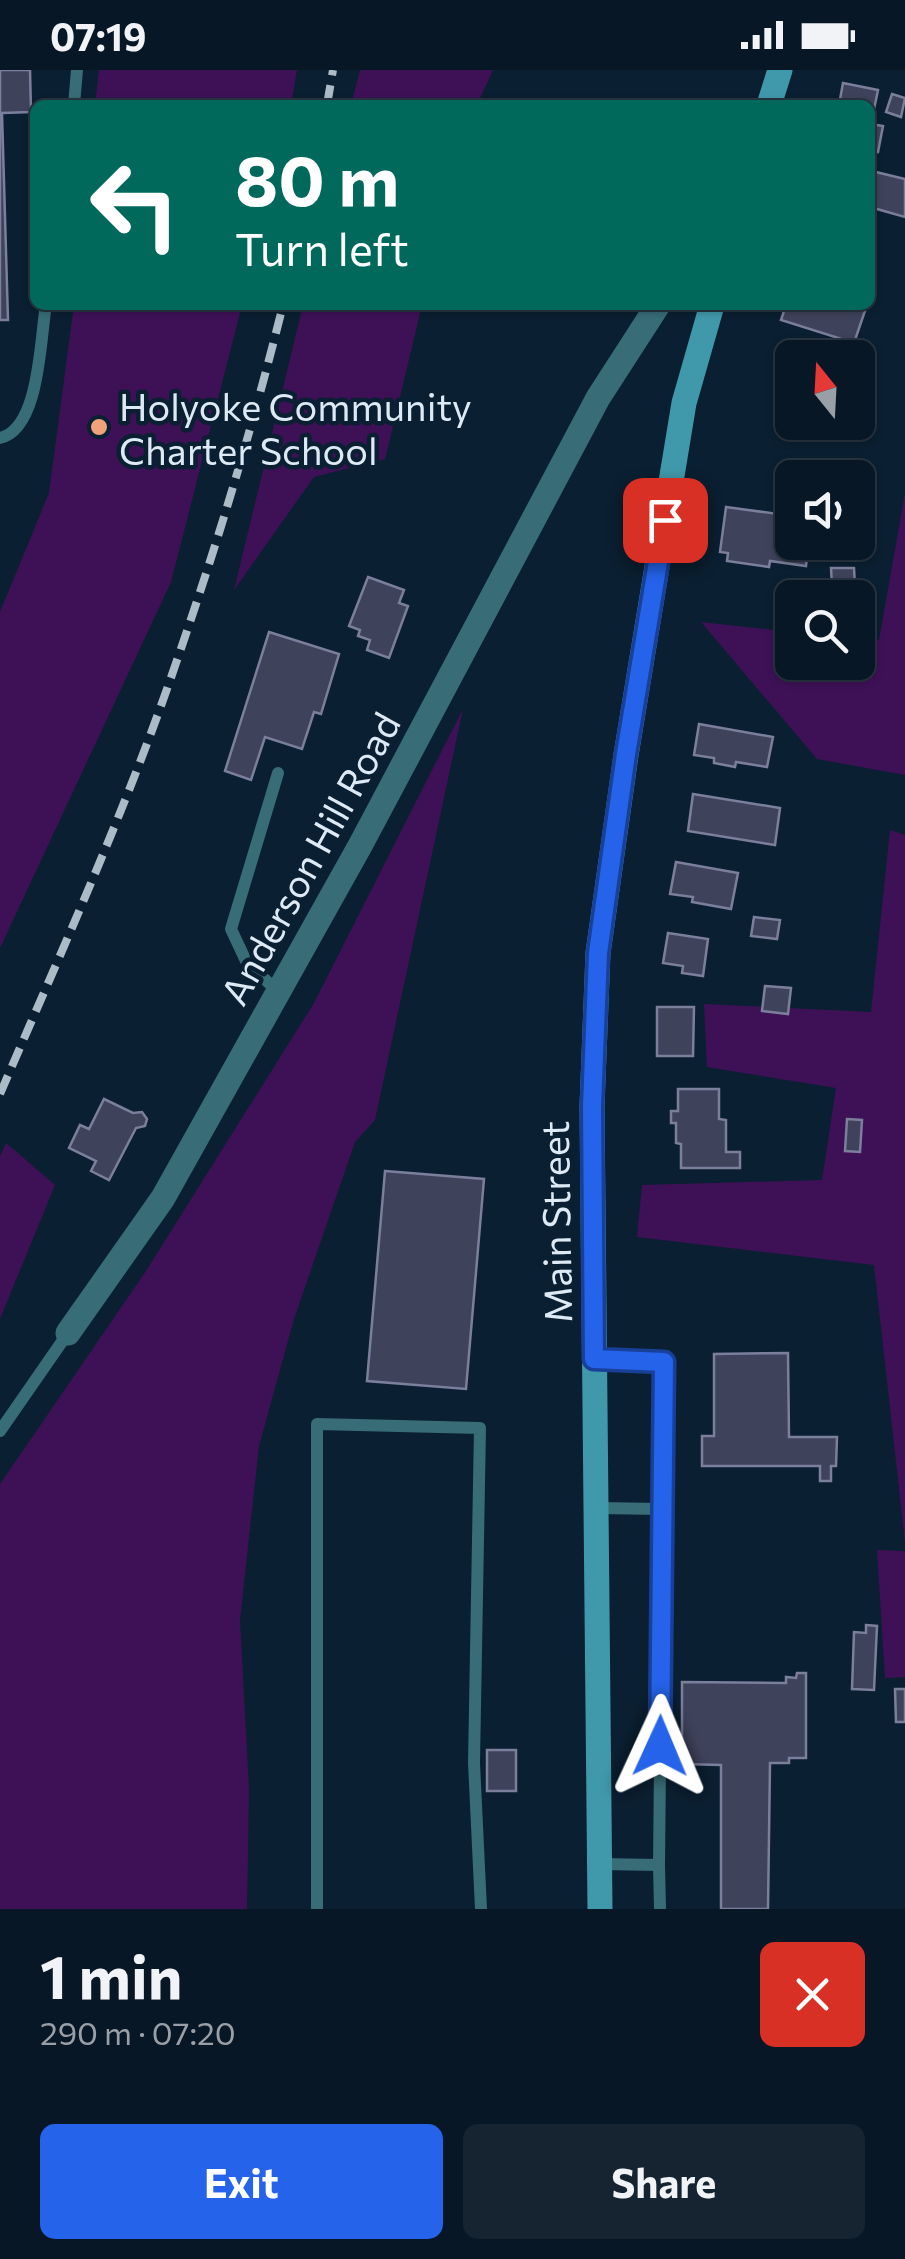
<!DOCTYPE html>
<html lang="en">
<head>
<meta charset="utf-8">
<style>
	:root { --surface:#081725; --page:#162432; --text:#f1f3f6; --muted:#989fa7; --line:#293642; --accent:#2563eb }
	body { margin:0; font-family:Commissioner,sans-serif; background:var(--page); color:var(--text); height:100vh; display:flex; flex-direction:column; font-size:38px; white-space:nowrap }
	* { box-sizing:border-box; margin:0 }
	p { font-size:32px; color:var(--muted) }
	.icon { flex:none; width:55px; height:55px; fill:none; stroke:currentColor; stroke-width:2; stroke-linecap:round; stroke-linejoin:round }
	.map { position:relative; height:1839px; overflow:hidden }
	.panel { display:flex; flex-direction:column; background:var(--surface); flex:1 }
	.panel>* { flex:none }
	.guide { position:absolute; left:30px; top:30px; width:845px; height:210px; border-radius:15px; box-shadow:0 2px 8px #0004,0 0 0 2px var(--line); background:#00695c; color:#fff; overflow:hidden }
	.needle { width:65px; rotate:342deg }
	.fabs { position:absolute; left:775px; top:270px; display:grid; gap:20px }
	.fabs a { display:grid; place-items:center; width:100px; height:100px; border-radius:15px; background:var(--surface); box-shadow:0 2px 8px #0004,0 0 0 2px var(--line); font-size:50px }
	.pin { position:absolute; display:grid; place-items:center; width:85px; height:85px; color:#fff; margin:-42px; border-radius:20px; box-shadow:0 5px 15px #0006 }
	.me { position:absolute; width:110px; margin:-55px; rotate:1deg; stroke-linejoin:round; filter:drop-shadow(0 0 8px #0008) }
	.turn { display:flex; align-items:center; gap:35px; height:210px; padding:0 40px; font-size:45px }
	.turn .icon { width:130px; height:130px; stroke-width:2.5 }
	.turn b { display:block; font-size:70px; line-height:85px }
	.round { display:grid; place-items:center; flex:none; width:105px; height:105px; border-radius:15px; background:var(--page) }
	.headline { display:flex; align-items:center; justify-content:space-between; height:170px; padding:0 40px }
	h1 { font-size:60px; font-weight:700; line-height:75px }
	.button { display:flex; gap:20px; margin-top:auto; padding:20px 40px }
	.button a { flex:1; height:115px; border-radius:15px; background:var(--accent); color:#fff; font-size:40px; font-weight:700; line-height:115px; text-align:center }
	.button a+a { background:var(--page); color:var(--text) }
	.status { display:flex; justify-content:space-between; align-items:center; height:70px; padding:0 50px; background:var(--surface); direction:ltr }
	.status svg { height:28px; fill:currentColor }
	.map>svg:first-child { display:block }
	.green { fill:#3e1157 }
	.building { fill:#3e425b; stroke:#7b7f9c; stroke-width:2.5 }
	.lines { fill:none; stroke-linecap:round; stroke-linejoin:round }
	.lane { stroke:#386c77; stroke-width:12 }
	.street { stroke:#386c77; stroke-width:25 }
	.secondary { stroke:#4099ab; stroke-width:25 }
	.rail { stroke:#acbbc8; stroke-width:8; stroke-dasharray:20 10; stroke-linecap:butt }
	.route-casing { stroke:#184099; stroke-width:25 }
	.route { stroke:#2563eb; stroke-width:18 }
	.poi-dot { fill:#f1a27b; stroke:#0a1f31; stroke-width:4 }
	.labels { text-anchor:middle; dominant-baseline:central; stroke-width:9; stroke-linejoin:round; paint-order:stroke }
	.poi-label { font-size:38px; fill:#ddeaf6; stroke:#0a1f31; text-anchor:start }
	.street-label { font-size:38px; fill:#ddeaf6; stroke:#0a1f31 }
</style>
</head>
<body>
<div class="status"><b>07:19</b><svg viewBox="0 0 49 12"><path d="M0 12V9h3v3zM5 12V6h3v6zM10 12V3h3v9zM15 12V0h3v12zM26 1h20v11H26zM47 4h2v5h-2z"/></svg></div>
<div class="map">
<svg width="905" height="1839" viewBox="0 0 905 1839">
	<rect width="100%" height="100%" fill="#0a1f31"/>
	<g class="green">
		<polygon points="99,0 297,0 291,35 95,35"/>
		<polygon points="360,0 493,0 477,35 351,35"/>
		<polygon points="74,235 242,235 171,512 0,878 0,542 49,423"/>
		<polygon points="303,235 422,235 385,389 314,407 234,520"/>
		<polygon points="905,423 905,705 817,689 701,552 792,562 792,592 858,592 858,569 879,570"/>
		<polygon points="463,639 375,1050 355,1072 294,1249 259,1376 240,1550 249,1719 247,1839 0,1839 0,1414 146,1201 314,933"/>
		<polygon points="890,760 905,765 905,1472 874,1195 637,1167 642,1115 822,1110 836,1018 707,997 704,934 871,942"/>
		<polygon points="6,1073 55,1115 0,1249 0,1086"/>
		<polygon points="877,1480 905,1481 905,1607 885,1608"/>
	</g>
	<g class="building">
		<polygon points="0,0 30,0 31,42 2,43 8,250 0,250"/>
		<polygon points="843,13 878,20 871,54 883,56 878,82 870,83 870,35 839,35"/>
		<polygon points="892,24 905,28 901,47 886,42"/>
		<polygon points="876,102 905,109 905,147 870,137"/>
		<polygon points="786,235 867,235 854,273 781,250"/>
		<polygon points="726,437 778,444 777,452 792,454 792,472 809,472 806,496 770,491 769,497 727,491 728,483 720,482"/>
		<polygon points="831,498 854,498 855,516 832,516"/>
		<polygon points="368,507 404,520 399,533 408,536 389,588 367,580 370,570 358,566 360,560 349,556"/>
		<polygon points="269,562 339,584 321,644 314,642 302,679 265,667 251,710 225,701"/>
		<polygon points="699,654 773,667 767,697 736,692 735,697 714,693 714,688 694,685"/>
		<polygon points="693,724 780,738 775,775 688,761"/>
		<polygon points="676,792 738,803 731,839 692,832 693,827 670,824"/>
		<polygon points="754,847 780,850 777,869 751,866"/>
		<polygon points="668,863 708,869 703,906 682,903 683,896 663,893"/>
		<polygon points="765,916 791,918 788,944 762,941"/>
		<polygon points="657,937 694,937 693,986 657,986"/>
		<polygon points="678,1019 719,1019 719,1049 726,1050 726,1082 740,1082 740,1098 681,1098 681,1074 676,1073 676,1053 671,1053 671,1041 678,1041"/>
		<polygon points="104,1029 133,1043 142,1042 147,1049 145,1056 136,1058 109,1110 91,1101 96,1091 69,1078 80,1055 89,1059"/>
		<polygon points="847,1049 862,1050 860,1082 845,1081"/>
		<polygon points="385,1101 484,1109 466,1319 367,1311"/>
		<polygon points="788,1283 789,1367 837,1367 836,1396 831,1396 831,1411 820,1411 820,1396 702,1396 702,1366 714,1366 714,1284"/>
		<polygon points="866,1555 877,1556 874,1620 852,1619 854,1562 866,1563"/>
		<polygon points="797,1603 806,1603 806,1688 789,1688 789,1693 770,1693 768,1839 721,1839 721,1695 682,1694 682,1612 786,1613 786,1607 796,1608"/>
		<polygon points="895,1619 905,1619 905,1652 896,1652"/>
		<rect x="487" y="1680" width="29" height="41"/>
	</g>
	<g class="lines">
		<g class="lane">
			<polyline points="74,35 77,0"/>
			<path d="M0 368C40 359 40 269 46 235"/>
			<polyline points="278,703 231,859 246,891 278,922"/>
			<polyline points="595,1289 664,1292 659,1795 599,1794"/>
			<polyline points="0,1361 68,1263"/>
			<polyline points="596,1438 663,1439"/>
			<polyline points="659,1795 660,1839"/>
			<polyline points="317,1839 317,1354 480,1358 474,1693 481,1839"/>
		</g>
		<polyline class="street" points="68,1263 163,1128 361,774 598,328 658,235"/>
		<g class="secondary">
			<polyline points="769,35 780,0"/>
			<polyline points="600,1839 592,1036 598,883 626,685 684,333 712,235"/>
		</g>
		<g class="rail">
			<polyline points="327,35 333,0"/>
			<path d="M0 1024C61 882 126 740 176 593 217 475 253 356 283 235"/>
		</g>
	</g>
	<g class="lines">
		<defs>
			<polyline id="route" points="660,1676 664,1292 594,1289 592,1036 598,883 626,684 665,450"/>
		</defs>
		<use href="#route" class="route-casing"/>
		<use href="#route" class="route"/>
	</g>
	<circle class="poi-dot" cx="99" cy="357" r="10"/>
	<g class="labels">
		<g class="poi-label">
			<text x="119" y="335">Holyoke Community<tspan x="119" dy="44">Charter School</tspan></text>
		</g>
		<g class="street-label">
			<text transform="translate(309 788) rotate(-61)">Anderson Hill Road</text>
			<text transform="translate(555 1152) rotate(-91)">Main Street</text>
		</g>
	</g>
</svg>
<div class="fabs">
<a><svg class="needle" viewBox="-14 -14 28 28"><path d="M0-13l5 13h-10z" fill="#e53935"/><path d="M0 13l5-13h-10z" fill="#989fa7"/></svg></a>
<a><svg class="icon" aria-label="sound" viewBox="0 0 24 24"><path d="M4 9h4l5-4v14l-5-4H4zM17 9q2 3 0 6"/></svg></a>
<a><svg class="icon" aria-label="search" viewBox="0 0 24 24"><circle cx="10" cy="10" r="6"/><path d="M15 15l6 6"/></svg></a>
</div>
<div class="pin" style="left:665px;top:450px;background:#d93025"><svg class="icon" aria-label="arrive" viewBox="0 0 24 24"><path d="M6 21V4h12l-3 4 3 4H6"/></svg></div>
<svg class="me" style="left:660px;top:1676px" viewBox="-20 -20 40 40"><path d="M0-17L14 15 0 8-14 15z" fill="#2563eb" stroke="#fff" stroke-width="4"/></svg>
<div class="guide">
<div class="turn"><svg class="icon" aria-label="left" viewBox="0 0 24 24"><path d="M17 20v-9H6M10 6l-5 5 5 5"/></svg><div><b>80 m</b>Turn left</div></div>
</div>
</div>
<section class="panel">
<div class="headline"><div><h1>1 min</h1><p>290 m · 07:20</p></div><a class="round" style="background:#d93025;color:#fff"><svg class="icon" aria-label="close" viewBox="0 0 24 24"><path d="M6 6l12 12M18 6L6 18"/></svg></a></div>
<div class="button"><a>Exit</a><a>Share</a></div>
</section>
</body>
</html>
